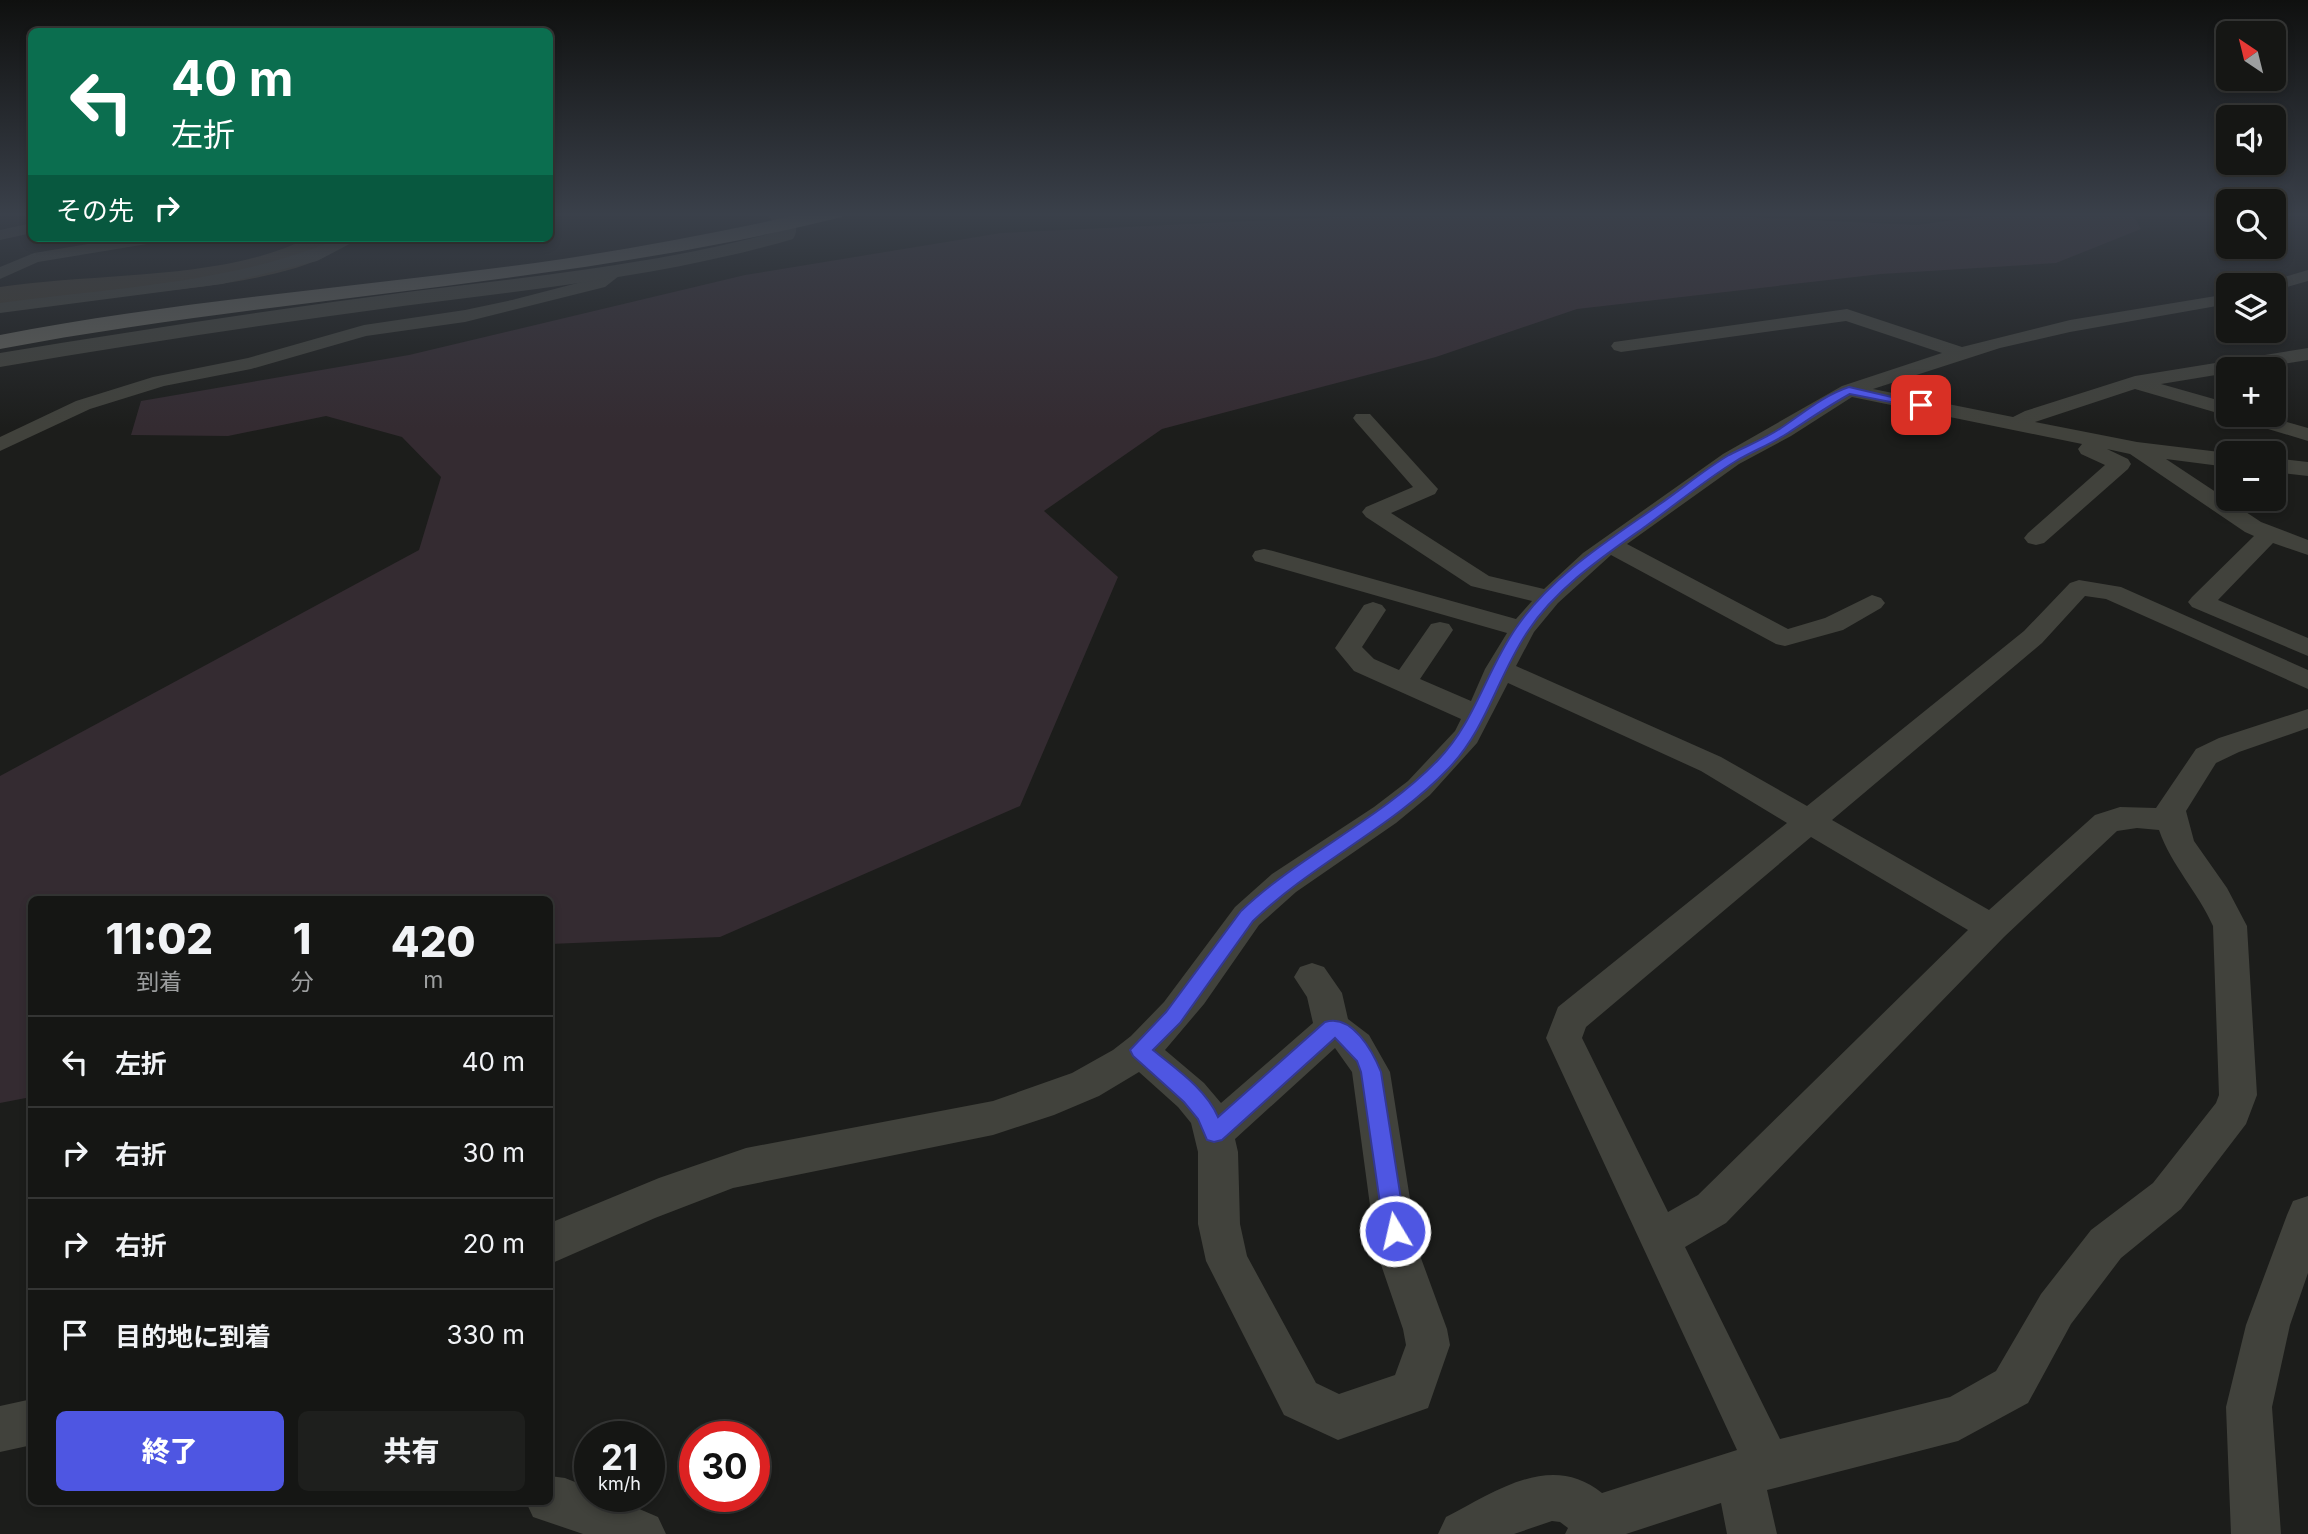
<!DOCTYPE html>
<html lang="ja">
<head>
<meta charset="utf-8">
<style>
	:root { --surface:#151614; --page:#1e1f1d; --text:#f1f3f6; --muted:#9d9fa0; --line:#343534; --accent:#4e56e2 }
	body { margin:0; font-family:Inter,"Noto Sans JP",sans-serif; background:var(--page); color:var(--text); height:100vh; display:flex; flex-direction:column; font-size:26px; white-space:nowrap }
	* { box-sizing:border-box; margin:0 }
	p { font-size:23px; color:var(--muted) }
	.icon { flex:none; width:38px; height:38px; fill:none; stroke:currentColor; stroke-width:2; stroke-linecap:round; stroke-linejoin:round }
	.map { position:relative; flex:1; overflow:hidden }
	.details { position:absolute; left:28px; top:896px; width:525px; height:609px; display:flex; flex-direction:column; background:var(--surface); border-radius:10px; box-shadow:0 4px 10px #0003,0 0 0 2px var(--line) }
	.details>* { flex:none }
	.banner { position:absolute; left:28px; top:28px; width:525px; height:214px; border-radius:10px; box-shadow:0 4px 10px #0003,0 0 0 2px var(--line); background:#0b6e4f; color:#fff; overflow:hidden }
	.needle { width:46px; rotate:325deg }
	.fabs { position:absolute; left:2216px; top:21px; display:grid; gap:14px }
	.fabs a { display:grid; place-items:center; width:70px; height:70px; border-radius:10px; background:var(--surface); box-shadow:0 4px 10px #0003,0 0 0 2px var(--line); font-size:35px }
	.speed { position:absolute; left:574px; top:1421px; display:flex; gap:14px; font-size:35px; font-weight:700; text-align:center }
	.speed>* { display:grid; place-content:center; width:91px; height:91px; border-radius:50%; background:var(--surface); box-shadow:0 4px 10px #0003,0 0 0 2px var(--line); line-height:1 }
	.speed small { font-size:18px; font-weight:400 }
	.speed .limit { border:10px solid #d22; background:#fff; color:#111 }
	.pin { position:absolute; display:grid; place-items:center; width:60px; height:60px; color:#fff; margin:-30px; border-radius:14px; box-shadow:0 4px 10px #0006 }
	.me { position:absolute; width:77px; margin:-38px; rotate:351deg; stroke-linejoin:round; filter:drop-shadow(0 0 5px #0008) }
	.turn { display:flex; align-items:center; gap:24px; height:147px; padding:0 28px; font-size:32px }
	.turn .icon { width:91px; height:91px; stroke-width:2.5 }
	.turn b { display:block; font-size:49px; line-height:60px }
	.then { display:flex; align-items:center; height:66px; padding:0 28px; background:#0003; gap:14px; font-size:26px }
	.eta { display:flex; justify-content:space-evenly; align-items:center; height:119px; text-align:center }
	.eta b { font-size:42px; font-weight:800; line-height:49px }
	.primary-button { display:flex; gap:14px; margin-top:auto; padding:14px 28px }
	.primary-button a { flex:1; height:80px; border-radius:10px; background:var(--accent); color:#fff; font-size:28px; font-weight:800; line-height:80px; text-align:center }
	.primary-button a+a { background:var(--page); color:var(--text) }
	ul { padding:0; list-style:none }
	li { display:flex; align-items:center; gap:21px; height:91px; padding:0 28px; border-top:2px solid var(--line) }
	li div { flex:1 }
	li b { display:block; font-size:26px }
	li em { font-style:normal }
	.map>svg:first-child { display:block }
	.green { fill:#342b31 }
	.lines { fill:none; stroke-linecap:round; stroke-linejoin:round }
	.river { fill:#403c32; fill-rule:evenodd }
	.minor { fill:#41423c; fill-rule:evenodd }
	.tertiary { fill:#41423c; fill-rule:evenodd }
	.primary { fill:#606059; fill-rule:evenodd }
	.route { fill:#4e56e2; stroke:#333893; stroke-width:2 }
</style>
</head>
<body>
<div class="map">
<svg width="2308" height="1534" viewBox="0 0 2308 1534">
	<rect width="100%" height="100%" fill="#1c1d1b"/>
	<polygon class="green" points="1664,213 1917,225 2006,213 2132,213 2141,229 2056,263 1881,274 1577,309 1436,357 1162,429 1044,511 1118,577 1020,806 720,937 550,944 550,900 32,900 31,1097 0,1103 0,776 419,550 441,477 402,437 326,416 228,436 131,435 141,401 409,355 745,275 1001,233 1400,214"/>
	<g class="lines">
		<path class="river" d="M308 238H349C317 285 127 294 69 299 46 301 23 305 0 309V287C96 272 222 281 308 238Z"/>
		<g class="minor">
			<polygon points="32,223 32,233 0,240 0,230"/>
			<polygon points="124,238 161,238 153,243 38,262 0,279 0,267 34,253"/>
			<path d="M339 238H361L317 261 222 284 0 313V303C110 288 238 283 339 238Z"/>
			<polygon points="615,267 624,272 605,287 465,322 366,336 251,369 164,386 90,409 0,451 0,437 76,401 153,377 248,358 364,325 465,310 512,300 593,279"/>
			<polygon points="2308,270 2308,281 2273,291 2273,285 2265,285 2267,282"/>
			<path d="M2228 294V304L2070 332 2000 348 1873 389 2013 417 2025 411 2135 376 2308 348V360L2250 369H2228V373L2161 384 2228 403V415H2263L2308 428V441L2235 419 2232 415 2221 414 2135 389 2035 422 2137 442 2228 453V467L2166 459 2261 522 2308 540V555L2273 543 2218 600 2308 638V656L2192 607 2188 602 2192 597 2254 536 2245 532 2130 454 2107 449 2128 459 2131 464 2128 469 2044 543 2036 545 2028 543 2024 538 2028 533 2105 465 2081 454 2078 449 2082 444 1852 397 1791 436 1739 464 1627 544 1788 629 1825 618 1872 595 1881 598 1885 603 1881 608 1843 630 1785 646 1776 644 1611 555 1558 603 1534 632 1516 666 1721 757 1807 806 2024 631 2070 583 2079 580 2121 587 2308 670V689L2106 599 2085 596 2042 643 1832 820 1989 910 2095 815 2120 807 2156 808 2196 749 2219 738 2308 709V728L2239 752 2216 763 2186 811 2194 841 2227 888 2247 926 2257 1095 2246 1124 2181 1209 2121 1258 2071 1324 2028 1403 1958 1441 1767 1490 1777 1534H1727L1721 1503 1626 1534H1565L1568 1528 1560 1522 1552 1521 1514 1534H1438L1446 1517C1495 1492 1551 1451 1602 1493L1737 1450 1546 1038 1558 1007 1787 823 1701 771 1508 683 1477 743 1430 795 1396 823 1296 892 1259 925 1204 1004 1165 1050 1204 1083 1221 1103 1313 1023 1307 997 1294 977 1300 967 1312 963 1324 967 1342 993 1348 1019 1369 1035 1390 1072 1418 1250 1447 1329 1450 1345 1428 1408 1338 1440 1284 1415 1206 1261 1198 1224V1152L1191 1123 1178 1107 1139 1072 1099 1096 1054 1115 993 1135 733 1188 655 1218 550 1264V1223L659 1178 746 1148 993 1101 1072 1073 1113 1050 1131 1036 1164 1002 1235 907 1272 874 1374 807 1408 781 1455 731 1461 719 1354 671 1335 648 1364 605 1373 602 1382 605 1386 610 1362 647 1374 659 1399 670 1431 624 1440 622 1449 624 1453 630 1420 679 1471 701 1485 669 1507 633 1255 561 1252 556 1255 551 1264 549 1273 551 1516 619 1532 601 1471 586 1366 517 1362 512 1366 507 1413 487 1356 422 1353 418 1356 414H1370L1438 489 1435 494 1391 513 1489 576 1544 589 1583 553 1723 454 1842 386 1942 353 1846 321 1621 352 1614 350 1611 346 1614 342 1847 309 1962 347 2070 320ZM2137 828 2159 830C2171 865 2198 892 2213 926L2219 1095 2216 1103 2153 1183 2091 1230 2041 1294 1996 1371 1950 1397 1780 1439 1685 1247 1726 1223 2004 937 2117 831ZM1811 837 1968 930 1698 1195 1668 1212 1582 1038 1586 1027ZM1335 1048 1352 1072 1376 1250 1403 1329 1406 1345 1395 1375 1339 1394 1316 1383 1247 1256 1240 1224 1238 1152 1235 1139Z"/>
			<polygon points="2273,458 2308,462 2308,476 2273,472"/>
			<polygon points="2308,1196 2308,1273 2290,1325 2272,1407 2281,1534 2231,1534 2226,1407 2246,1325 2287,1215 2293,1201"/>
			<polygon points="32,1399 32,1445 0,1452 0,1406"/>
			<polygon points="550,1476 565,1478 590,1488 590,1496 609,1496 658,1517 666,1534 583,1534 533,1517 526,1502 550,1502"/>
		</g>
		<path class="tertiary" d="M766 213H787C794 221 800 229 793 239 666 276 534 289 403 306 268 324 134 344 0 367V353C138 330 276 309 415 291 536 276 658 264 776 232V225Z"/>
		<path class="primary" d="M806 213H845L842 217C565 286 280 296 0 349V335C177 301 357 287 535 263 626 250 717 233 806 213Z"/>
	</g>
	<linearGradient id="sky" x2="0" y2="1"><stop stop-color="#0f100f"/><stop offset="0.5" stop-color="#3a404a"/><stop offset="1" stop-color="#3a404a" stop-opacity="0"/></linearGradient>
	<rect width="2308" height="428" fill="url(#sky)"/>
	<path class="route" d="M1849 387 1926 405 1921 408 1850 394C1828 406 1808 420 1788 433 1771 444 1753 451 1736 461 1705 480 1676 504 1646 526 1604 556 1557 587 1528 631 1498 675 1487 728 1449 768 1392 828 1313 863 1253 921L1180 1023 1153 1050C1176 1069 1206 1089 1218 1117L1325 1022C1352 1013 1373 1052 1381 1072L1406 1231 1403 1238 1395 1241 1387 1238 1384 1231 1361 1072 1357 1061 1335 1038 1222 1140 1214 1142 1207 1140 1198 1119 1184 1102 1133 1056 1130 1050 1166 1012 1241 911C1301 854 1380 820 1438 760 1475 722 1486 671 1516 628 1551 576 1609 540 1660 504 1683 488 1705 469 1729 455 1746 446 1765 439 1781 428 1802 414 1824 395 1849 387Z"/>
</svg>
<div class="fabs">
<a><svg class="needle" viewBox="-14 -14 28 28"><path d="M0-13l5 13h-10z" fill="#e53935"/><path d="M0 13l5-13h-10z" fill="#9d9fa0"/></svg></a>
<a><svg class="icon" aria-label="sound" viewBox="0 0 24 24"><path d="M4 9h4l5-4v14l-5-4H4zM17 9q2 3 0 6"/></svg></a>
<a><svg class="icon" aria-label="search" viewBox="0 0 24 24"><circle cx="10" cy="10" r="6"/><path d="M15 15l6 6"/></svg></a>
<a><svg class="icon" aria-label="layers" viewBox="0 0 24 24"><path d="M12 4l9 5-9 5-9-5zM3 14l9 5 9-5"/></svg></a>
<a>+</a>
<a>−</a>
</div>
<div class="speed"><div>21<small>km/h</small></div><div class="limit">30</div></div>
<div class="pin" style="left:1921px;top:405px;background:#d93025"><svg class="icon" aria-label="arrive" viewBox="0 0 24 24"><path d="M6 21V4h12l-3 4 3 4H6"/></svg></div>
<svg class="me" style="left:1395px;top:1231px" viewBox="-20 -20 40 40"><circle r="17" fill="#4e56e2" stroke="#fff" stroke-width="3"/><path d="M0-11L8 9 0 5-8 9z" fill="#fff"/></svg>
<div class="banner">
<div class="turn"><svg class="icon" aria-label="left" viewBox="0 0 24 24"><path d="M17 20v-9H6M10 6l-5 5 5 5"/></svg><div><b>40 m</b>左折</div></div>
<div class="then">その先<svg class="icon" aria-label="right" viewBox="0 0 24 24"><path d="M7 20v-9h11M14 6l5 5-5 5"/></svg></div>
</div>
<section class="details">
<div class="eta">
<div><b>11:02</b><p>到着</p></div>
<div><b>1</b><p>分</p></div>
<div><b>420</b><p>m</p></div>
</div>
<ul>
<li><svg class="icon" aria-label="left" viewBox="0 0 24 24"><path d="M17 20v-9H6M10 6l-5 5 5 5"/></svg><div><b>左折</b></div><em>40 m</em></li>
<li><svg class="icon" aria-label="right" viewBox="0 0 24 24"><path d="M7 20v-9h11M14 6l5 5-5 5"/></svg><div><b>右折</b></div><em>30 m</em></li>
<li><svg class="icon" aria-label="right" viewBox="0 0 24 24"><path d="M7 20v-9h11M14 6l5 5-5 5"/></svg><div><b>右折</b></div><em>20 m</em></li>
<li><svg class="icon" aria-label="arrive" viewBox="0 0 24 24"><path d="M6 21V4h12l-3 4 3 4H6"/></svg><div><b>目的地に到着</b></div><em>330 m</em></li>
</ul>
<div class="primary-button"><a>終了</a><a>共有</a></div>
</section>
</div>
</body>
</html>
